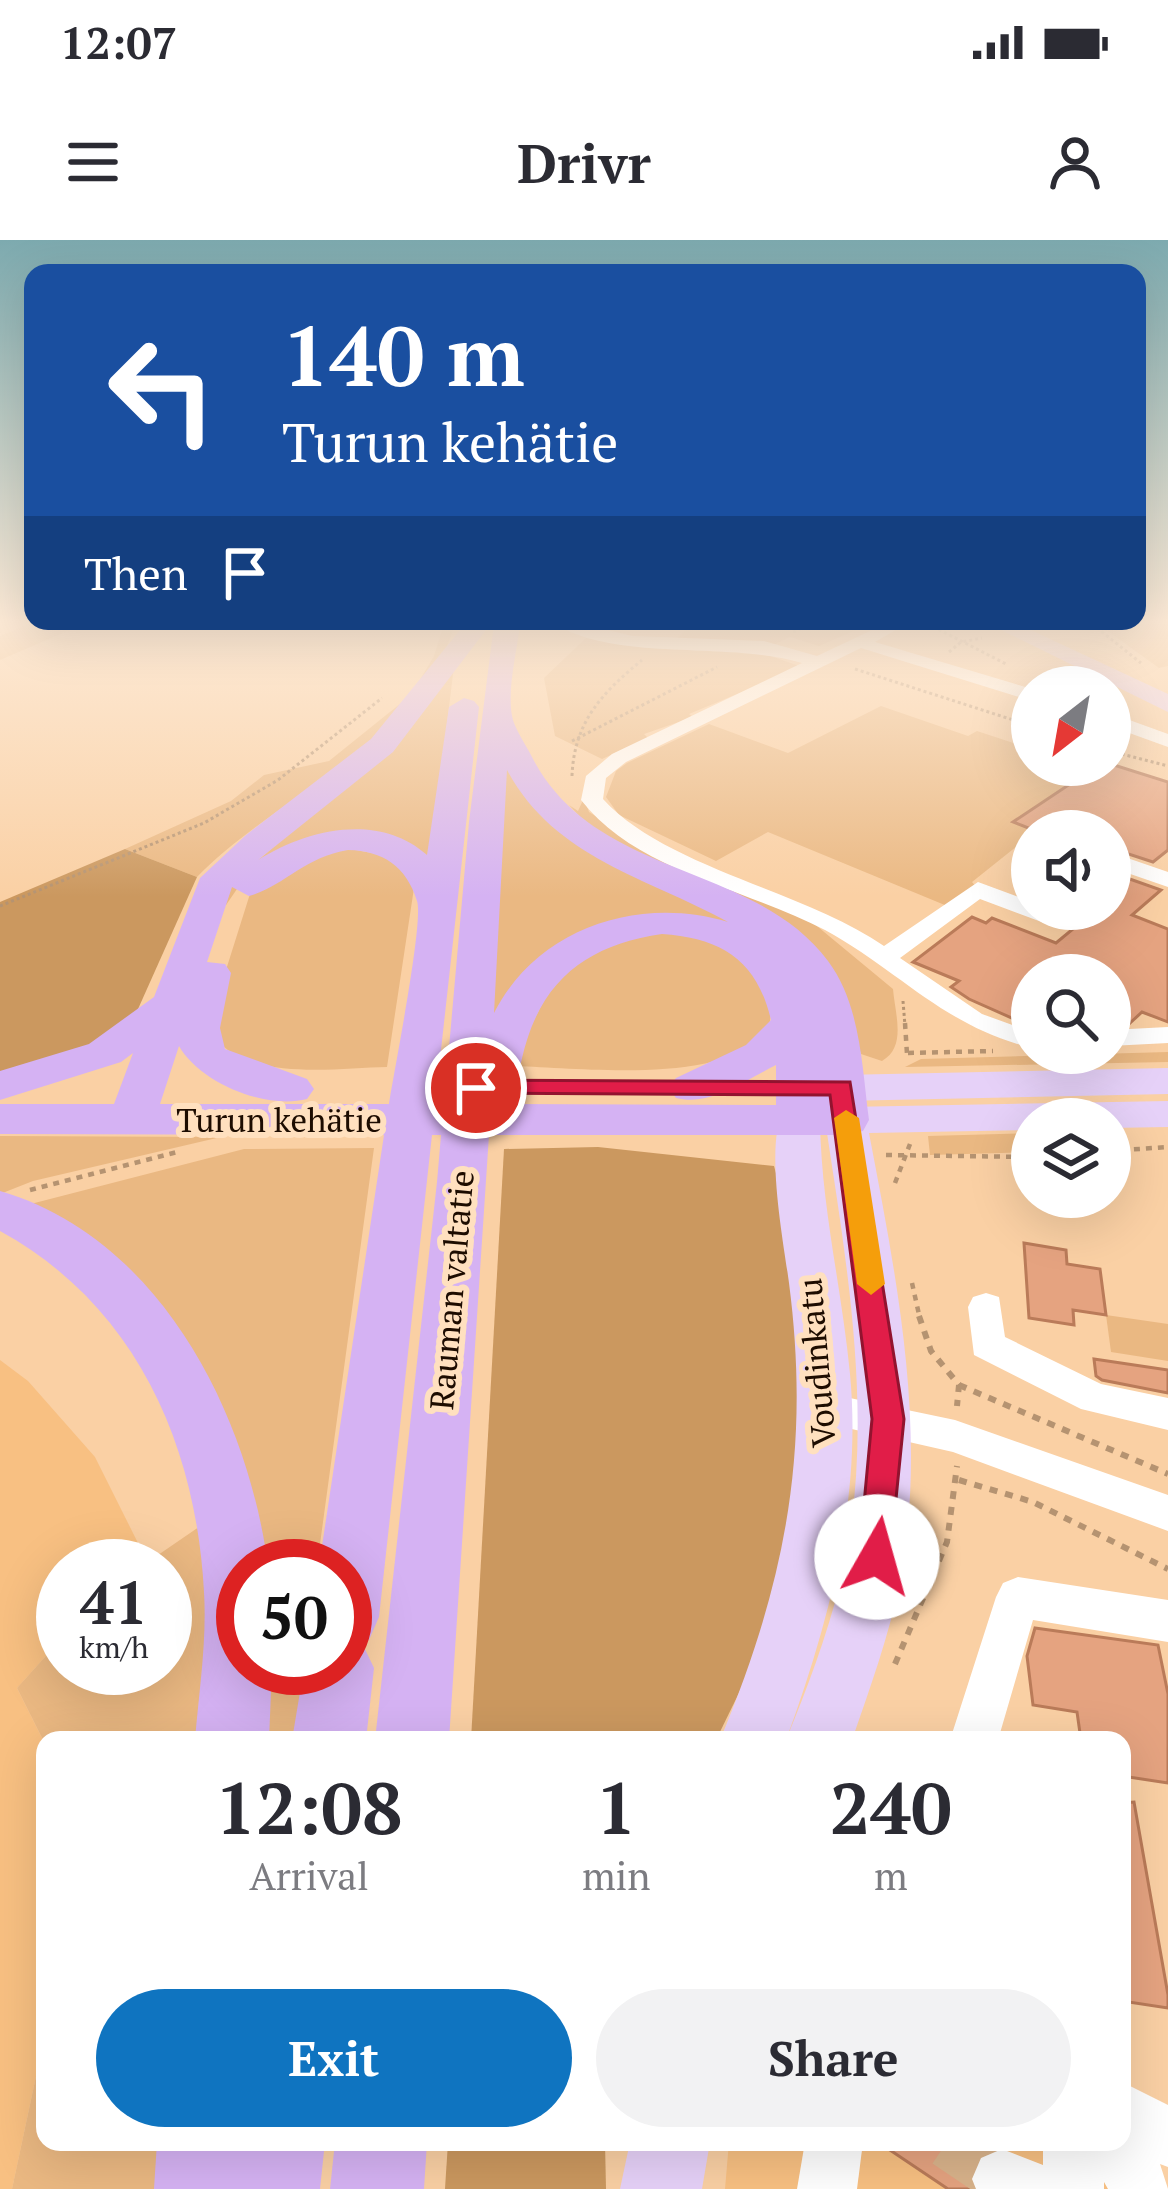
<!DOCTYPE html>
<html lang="en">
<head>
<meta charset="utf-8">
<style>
	:root { --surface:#fff; --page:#f2f2f3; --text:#2b2b33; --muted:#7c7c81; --accent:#0f74c0 }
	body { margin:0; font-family:"PT Serif",serif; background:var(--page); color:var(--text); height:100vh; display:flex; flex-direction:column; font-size:45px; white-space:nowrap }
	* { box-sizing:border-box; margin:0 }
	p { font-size:39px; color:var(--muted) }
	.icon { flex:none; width:66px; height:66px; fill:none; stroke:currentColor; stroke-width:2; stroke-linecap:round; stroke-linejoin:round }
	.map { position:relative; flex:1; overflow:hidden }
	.panel { position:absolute; left:36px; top:1491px; width:1095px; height:420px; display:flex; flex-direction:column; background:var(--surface); border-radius:24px; box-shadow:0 12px 48px #0002 }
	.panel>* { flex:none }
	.hud { position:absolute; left:24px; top:24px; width:1122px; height:366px; border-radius:24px; box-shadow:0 12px 48px #0002; background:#1a4fa0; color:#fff; overflow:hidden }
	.needle { width:78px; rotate:211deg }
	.controls { position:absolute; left:1011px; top:426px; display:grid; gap:24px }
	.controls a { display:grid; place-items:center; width:120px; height:120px; border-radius:50%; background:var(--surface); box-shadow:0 12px 48px #0002; font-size:60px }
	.speed { position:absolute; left:36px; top:1299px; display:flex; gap:24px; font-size:60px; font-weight:700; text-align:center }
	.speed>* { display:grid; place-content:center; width:156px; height:156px; border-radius:50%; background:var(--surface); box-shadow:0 12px 48px #0002; line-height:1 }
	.speed small { font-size:30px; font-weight:400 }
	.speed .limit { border:18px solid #d22; background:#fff; color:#111 }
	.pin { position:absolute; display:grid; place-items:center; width:102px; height:102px; color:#fff; margin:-51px; border:6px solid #fff; border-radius:50%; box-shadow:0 3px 12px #0007 }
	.me { position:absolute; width:132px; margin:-66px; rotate:7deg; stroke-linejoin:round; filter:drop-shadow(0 0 9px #0008) }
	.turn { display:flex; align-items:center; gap:42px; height:252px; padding:0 60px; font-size:54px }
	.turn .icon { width:156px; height:156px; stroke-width:2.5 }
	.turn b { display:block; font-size:84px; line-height:102px }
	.then { display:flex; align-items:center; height:114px; padding:0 60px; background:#0003; gap:24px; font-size:45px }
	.eta { display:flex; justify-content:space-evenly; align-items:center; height:204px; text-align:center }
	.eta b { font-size:72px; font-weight:700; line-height:84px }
	.cta { display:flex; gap:24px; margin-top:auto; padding:24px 60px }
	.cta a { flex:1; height:138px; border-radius:72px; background:var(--accent); color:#fff; font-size:48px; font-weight:700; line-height:138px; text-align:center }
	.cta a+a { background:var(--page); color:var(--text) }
	.status { display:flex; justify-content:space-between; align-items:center; height:84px; padding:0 60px; background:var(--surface); direction:ltr }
	.status svg { height:33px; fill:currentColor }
	header { display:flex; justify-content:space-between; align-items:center; height:156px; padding:0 60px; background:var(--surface); font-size:54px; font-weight:700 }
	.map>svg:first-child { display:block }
	.built { fill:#f8c082 }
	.green { fill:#eab882 }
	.forest { fill:#cb985f }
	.building { fill:#e5a380; stroke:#ba7b59; stroke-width:3 }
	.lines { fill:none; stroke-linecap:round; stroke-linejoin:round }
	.minor-tunnel { stroke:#d9b38b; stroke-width:52; stroke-dasharray:52 27; stroke-linecap:butt }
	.path-far2 { stroke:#b59371; stroke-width:3; stroke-dasharray:3 3; stroke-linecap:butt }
	.path-far1 { stroke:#b59371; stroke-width:4.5; stroke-dasharray:6 6; stroke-linecap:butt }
	.path { stroke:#b59371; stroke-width:6; stroke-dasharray:8 8; stroke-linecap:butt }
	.minor { fill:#fff; fill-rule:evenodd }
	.major { fill:#e6d1f8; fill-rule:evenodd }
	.highway { fill:#d5b2f3; fill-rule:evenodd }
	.route { fill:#e11d48; stroke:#92132f; stroke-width:3 }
	.slow { fill:#f59e0b }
	.labels { text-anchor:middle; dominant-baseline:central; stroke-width:12; stroke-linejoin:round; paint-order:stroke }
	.street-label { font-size:33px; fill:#1d0c00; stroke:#ffe0bf }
</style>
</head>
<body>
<div class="status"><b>12:07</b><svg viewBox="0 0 49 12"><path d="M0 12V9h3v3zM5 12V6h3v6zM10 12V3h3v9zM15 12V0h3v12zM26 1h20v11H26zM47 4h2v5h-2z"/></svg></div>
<header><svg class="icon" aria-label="menu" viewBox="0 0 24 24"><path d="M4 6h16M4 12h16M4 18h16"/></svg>Drivr<svg class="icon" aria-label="person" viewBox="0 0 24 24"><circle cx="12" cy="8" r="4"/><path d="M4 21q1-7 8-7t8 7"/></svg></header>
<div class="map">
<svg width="1168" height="1949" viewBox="0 0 1168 1949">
	<rect width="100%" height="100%" fill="#fad0a4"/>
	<g class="built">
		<polygon points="0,1120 28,1141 95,1217 148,1323 63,1326 63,1397 17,1448 45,1504 45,1794 12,1949 0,1949"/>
		<polygon points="729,1902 1068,1902 1142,1949 725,1949"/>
	</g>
	<g class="green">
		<polygon points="29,384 84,384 0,420 0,396"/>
		<path d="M444 384H455C418 507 279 552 197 637L125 609 231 561 264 535 329 521 411 455 434 416Z"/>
		<polygon points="691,384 870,384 819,406 790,397 759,412 802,427 689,474 693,477 644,494 648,498 602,519 555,496 544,438 588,396 671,405"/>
		<polygon points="1098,384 1168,384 1168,426 1159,428"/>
		<polygon points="454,426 430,624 381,599 248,633 226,665 226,648 411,488"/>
		<polygon points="881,466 968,496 977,491 1032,509 1032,525 1076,540 1014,582 1036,591 972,642 978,649 952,668 768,592 716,621 619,575 606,557 616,531 627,523 709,484 788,513"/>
		<polygon points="507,514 522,545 731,675 785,720 629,678 492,787"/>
		<path d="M584 558 589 572 627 596 806 677 893 749C895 774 907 807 882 821L861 814 834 734 598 596 569 565 578 571Z"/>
		<path d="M336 606 397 618 414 648 387 827C332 828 237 844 208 787L249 657 253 648Z"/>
		<path d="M652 689 716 699 767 742C769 759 776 781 763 795 718 846 574 827 510 826L565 720Z"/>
		<polygon points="1168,812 1168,822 905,827 921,819"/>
		<polygon points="1032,893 1032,912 930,915 928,896"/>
		<polygon points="0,896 221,897 33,941 0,954"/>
		<polygon points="374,908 317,1326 253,1326 248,1255 19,967 244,909"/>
		<polygon points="1106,1075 1168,1084 1168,1121 1111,1112"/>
		<polygon points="212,1278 206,1500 45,1504 17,1448 63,1397 63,1428 165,1428 165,1326 142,1326"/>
		<polygon points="256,1428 304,1428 294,1500 253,1500"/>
		<polygon points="45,1794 45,1902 175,1902 171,1949 12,1949"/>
	</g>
	<g class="forest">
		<polygon points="125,609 197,637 134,778 107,802 0,833 0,662"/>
		<polygon points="598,907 774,926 799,1016 799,1189 790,1314 760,1410 716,1500 471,1500 504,909"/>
		<polygon points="448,1902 605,1902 606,1949 445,1949"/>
	</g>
	<g class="building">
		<polygon points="1044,525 1114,525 1168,542 1168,610 1153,622 1110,608 1110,591 1036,591 1013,582 1076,540"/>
		<polygon points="1110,632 1161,650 1132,675 1168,689 1168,782 1142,772 1129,784 1110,781 1110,735 1032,735 1032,787 969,759 951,747 959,741 913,722 972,677 986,683 992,678 1056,703 1097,669 1110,669"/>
		<polygon points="1024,1003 1066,1010 1067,1024 1100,1029 1106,1075 1073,1070 1074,1085 1029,1078"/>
		<polygon points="1094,1119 1168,1130 1168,1153 1102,1140 1096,1136"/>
		<polygon points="1035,1388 1158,1405 1168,1454 1168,1543 1122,1536 1122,1500 1081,1500 1077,1472 1033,1465 1027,1416"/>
		<polygon points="1134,1562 1168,1755 1168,1768 1122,1761 1122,1563"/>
		<polygon points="878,1902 979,1902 990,1909 977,1916 968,1937 971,1949 948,1949"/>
	</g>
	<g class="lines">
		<polyline class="minor-tunnel" points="947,1902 1002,1939"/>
		<g class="path-far2">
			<polyline points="928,384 1008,425"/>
			<polyline points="1092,384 1141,423"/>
			<polyline points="793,392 811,384"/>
			<polyline points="949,412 961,402 982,398"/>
			<polyline points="855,429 1032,486"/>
			<polyline points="1046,442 1058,447"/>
			<polyline points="572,501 717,427"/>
			<polyline points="1110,511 1168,526"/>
			<path d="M572 536C574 482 602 453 642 420"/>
			<polyline points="0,666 204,583 278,540 382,458"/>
			<polyline points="903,761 905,786"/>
		</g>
		<g class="path-far1">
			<polyline points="905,783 907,814"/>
			<polyline points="908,813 993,811"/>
			<polyline points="1110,911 1168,907"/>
			<polyline points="886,915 1032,917"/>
			<polyline points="895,943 910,904"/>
			<polyline points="30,950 181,911"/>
			<polyline points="912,1043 920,1079"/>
		</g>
		<g class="path">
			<polyline points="919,1076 931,1111 959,1145 957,1166"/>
			<polyline points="959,1145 1168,1234"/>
			<polyline points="959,1240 1033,1262 1168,1329"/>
			<polyline points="895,1424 947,1302 957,1226"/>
		</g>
		<g class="minor">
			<path d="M556 384H584L632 396 764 401 817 416 885 384H906L875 402 1032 449V461L861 408 626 522 606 538 603 559C666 628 803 650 884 706L978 642 1032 662V669L1056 672 1059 677 1047 684 980 659 900 718 982 774 1032 792V808C943 786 900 731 825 690 748 649 637 632 581 560L586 536 612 514 802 423C731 401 614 422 556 384Z"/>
			<polygon points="1110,473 1168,494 1168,507 1110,486"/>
			<polygon points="1110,612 1168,632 1168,647 1110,627"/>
			<polygon points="1168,787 1168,803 1110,806 1110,790"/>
			<polygon points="986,1053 999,1057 1005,1097 1101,1144 1168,1158 1168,1190 1081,1169 974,1115 968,1067 973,1057"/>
			<polygon points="826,1153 955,1180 1168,1255 1168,1291 953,1212 812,1180 807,1169 812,1158"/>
			<polygon points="1018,1337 1168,1360 1168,1402 1033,1380 998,1500 950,1500 996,1357 1003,1343"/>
			<polygon points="1122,1842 1168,1865 1168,1927 1160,1924 1168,1949 1108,1949 1104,1942 1104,1949 976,1949 972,1939 981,1918 1002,1909 1043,1925 1043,1902 1122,1902"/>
			<polygon points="805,1902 863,1902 857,1949 797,1949"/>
		</g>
		<g class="major">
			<polygon points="989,384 1018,384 1168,454 1168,472"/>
			<polygon points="1168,828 1168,854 841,861 827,857 821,848 827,839 841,835"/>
			<path d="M1168 861V887L1110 888V879H1032V890L869 893C897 1040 928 1192 900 1341 889 1396 870 1448 852 1500H786C807 1449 826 1398 840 1344 877 1192 848 1032 825 880L831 870 846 867Z"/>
			<path d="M799 867 814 870 820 880C821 966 842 1049 850 1134 862 1260 829 1383 786 1500H720C785 1344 811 1212 789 1043 784 1004 764 903 784 870Z"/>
			<polygon points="630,1902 710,1902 702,1949 620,1949"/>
		</g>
		<g class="highway">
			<path d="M465 384 489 386 393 512 258 620C307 589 379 572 427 615L449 467 464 458 474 461 479 467 435 864H444L469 582 494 384H520C517 412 507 448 512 476 514 488 526 505 532 517 595 640 754 621 828 721 861 765 862 828 869 880L863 891 846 895H489L449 1500H375L437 942 441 895H432L379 1377 369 1400 362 1403 374 1428 366 1500H292L304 1428H345V1326H319L384 895 0 894V864H114L133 813 121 822 0 860V831L89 804 154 757 200 638 246 595 371 499ZM507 530C554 618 646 637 728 682 639 655 537 688 494 773ZM348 610C383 611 406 626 417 661 424 681 394 831 389 864H160L179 806C200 843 266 870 307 859L314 849 307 839 225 809 220 788 231 733 225 724 207 722 232 647 249 656C283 647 304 617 348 610ZM662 694C721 698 757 720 771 780L746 805 676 838 669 848 676 858C710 867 746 840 776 825V865L508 864C518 845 520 821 527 800 548 733 595 704 662 694Z"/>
			<path d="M0 951C159 997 248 1173 268 1326H243V1428H272L269 1500H195C199 1451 207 1401 204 1352 196 1203 135 1065 0 991Z"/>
			<polygon points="157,1902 325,1902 320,1949 154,1949"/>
			<polygon points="335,1902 427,1902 424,1949 330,1949"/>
		</g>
	</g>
	<linearGradient id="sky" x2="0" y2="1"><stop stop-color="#7daaaf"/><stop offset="0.58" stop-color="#fdead6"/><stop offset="1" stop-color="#fdead6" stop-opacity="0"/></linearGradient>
	<rect width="1168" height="657" fill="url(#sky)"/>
	<polygon class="route" points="476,840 850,842 904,1179 889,1329 877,1333 864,1329 859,1317 872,1179 830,855 467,853 467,842"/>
	<polygon class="slow" points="846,870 859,878 885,1044 871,1055 857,1044 834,878"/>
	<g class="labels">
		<g class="street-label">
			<text x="279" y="879">Turun kehätie</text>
			<text transform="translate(451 1050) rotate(-85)">Rauman valtatie</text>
			<text transform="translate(816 1123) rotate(-95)">Voudinkatu</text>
		</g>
	</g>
</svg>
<div class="controls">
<a><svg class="needle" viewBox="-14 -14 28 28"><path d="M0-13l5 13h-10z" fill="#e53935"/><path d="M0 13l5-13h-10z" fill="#7c7c81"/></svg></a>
<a><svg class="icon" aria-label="sound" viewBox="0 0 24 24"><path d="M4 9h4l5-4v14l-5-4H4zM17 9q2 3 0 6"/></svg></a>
<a><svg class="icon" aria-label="search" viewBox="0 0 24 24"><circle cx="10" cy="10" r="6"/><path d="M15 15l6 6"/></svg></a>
<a><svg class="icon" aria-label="layers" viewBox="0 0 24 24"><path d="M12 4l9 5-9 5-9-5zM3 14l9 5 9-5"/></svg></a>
</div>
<div class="speed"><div>41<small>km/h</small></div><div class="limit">50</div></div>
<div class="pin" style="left:476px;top:848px;background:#d93025"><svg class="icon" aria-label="arrive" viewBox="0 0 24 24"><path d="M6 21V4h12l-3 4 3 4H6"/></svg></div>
<svg class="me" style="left:877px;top:1317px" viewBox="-20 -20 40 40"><circle r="19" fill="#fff"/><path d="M0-13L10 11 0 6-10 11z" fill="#e11d48"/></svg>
<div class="hud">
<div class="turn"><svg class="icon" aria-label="left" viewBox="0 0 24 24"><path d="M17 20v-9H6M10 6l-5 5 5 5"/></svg><div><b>140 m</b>Turun kehätie</div></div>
<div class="then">Then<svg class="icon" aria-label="arrive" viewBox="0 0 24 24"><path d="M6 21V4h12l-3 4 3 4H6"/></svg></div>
</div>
<section class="panel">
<div class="eta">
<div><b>12:08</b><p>Arrival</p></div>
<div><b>1</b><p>min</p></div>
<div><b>240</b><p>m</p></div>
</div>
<div class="cta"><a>Exit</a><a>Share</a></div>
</section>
</div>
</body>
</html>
